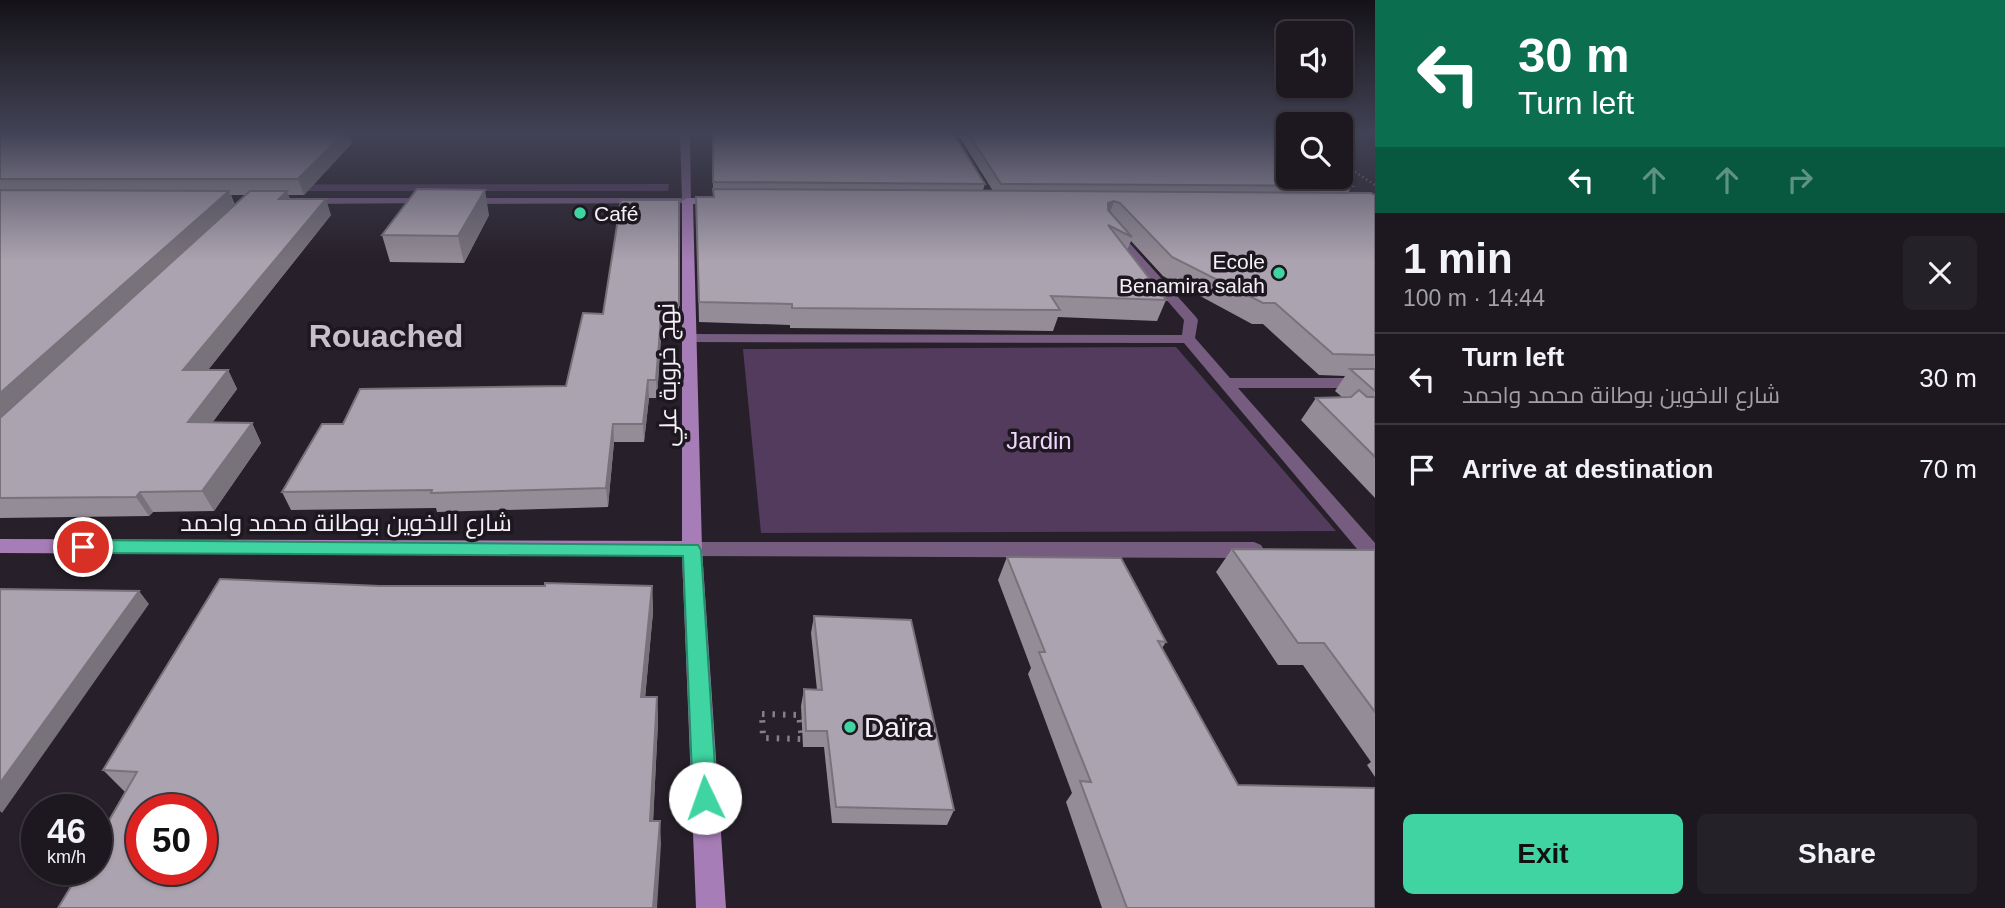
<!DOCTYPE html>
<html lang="en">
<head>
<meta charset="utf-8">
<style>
	:root { --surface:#1d1820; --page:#252129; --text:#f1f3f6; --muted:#a0a0a5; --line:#3b373e; --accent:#3fd4a2 }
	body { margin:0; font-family:Arial,Cairo,sans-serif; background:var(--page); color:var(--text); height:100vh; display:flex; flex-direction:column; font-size:26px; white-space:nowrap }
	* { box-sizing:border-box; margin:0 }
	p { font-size:23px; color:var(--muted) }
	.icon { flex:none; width:38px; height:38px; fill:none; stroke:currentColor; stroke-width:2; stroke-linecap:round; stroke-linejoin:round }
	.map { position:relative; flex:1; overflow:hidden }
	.side { display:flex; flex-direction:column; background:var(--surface); width:630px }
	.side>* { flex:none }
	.top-card { background:#0b6e4f; color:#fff; overflow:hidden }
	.tools { position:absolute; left:1276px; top:21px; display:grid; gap:14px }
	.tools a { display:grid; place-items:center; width:77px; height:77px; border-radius:10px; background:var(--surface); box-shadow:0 2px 5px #0004,0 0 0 2px var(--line); font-size:35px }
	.speed { position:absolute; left:21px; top:794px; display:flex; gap:14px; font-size:35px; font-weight:700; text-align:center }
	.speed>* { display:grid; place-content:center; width:91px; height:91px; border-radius:50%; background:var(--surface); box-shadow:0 2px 5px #0004,0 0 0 2px var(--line); line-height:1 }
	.speed small { font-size:18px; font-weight:400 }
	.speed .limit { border:10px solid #d22; background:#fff; color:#111 }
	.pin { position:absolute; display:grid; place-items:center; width:60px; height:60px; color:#fff; margin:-30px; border:4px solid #fff; border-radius:50%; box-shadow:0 2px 7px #0007 }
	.me { position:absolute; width:77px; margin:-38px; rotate:357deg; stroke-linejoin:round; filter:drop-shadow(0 0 5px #0008) }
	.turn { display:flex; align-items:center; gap:24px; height:147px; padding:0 28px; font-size:32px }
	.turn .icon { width:91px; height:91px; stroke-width:2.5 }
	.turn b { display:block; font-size:49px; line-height:60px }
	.lanes { display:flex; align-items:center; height:66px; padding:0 28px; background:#0003; justify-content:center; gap:35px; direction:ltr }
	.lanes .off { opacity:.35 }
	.round { display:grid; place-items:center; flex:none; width:74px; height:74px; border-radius:10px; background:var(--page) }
	.headline { display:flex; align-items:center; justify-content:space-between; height:119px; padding:0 28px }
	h1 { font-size:42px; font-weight:600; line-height:52px }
	.action { display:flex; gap:14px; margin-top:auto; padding:14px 28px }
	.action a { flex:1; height:80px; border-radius:10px; background:var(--accent); color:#111; font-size:28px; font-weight:600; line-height:80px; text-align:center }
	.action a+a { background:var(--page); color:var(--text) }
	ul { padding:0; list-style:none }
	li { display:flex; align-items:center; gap:21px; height:91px; padding:0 28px; border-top:2px solid var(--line) }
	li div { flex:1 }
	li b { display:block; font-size:26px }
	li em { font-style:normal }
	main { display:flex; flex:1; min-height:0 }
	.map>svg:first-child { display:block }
	.green { fill:#533b5d }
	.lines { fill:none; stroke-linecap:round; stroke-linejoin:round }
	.path-far1 { stroke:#868089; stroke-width:2.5; stroke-dasharray:1 3.5; stroke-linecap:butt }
	.path { stroke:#868089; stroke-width:6; stroke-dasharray:2.5 8; stroke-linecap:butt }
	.street { fill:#765d80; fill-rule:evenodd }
	.secondary { fill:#a67db6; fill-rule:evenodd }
	.wall { fill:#948c97; fill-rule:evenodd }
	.shaded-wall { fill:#78727b }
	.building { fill:#aca3b0; stroke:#78727b; stroke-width:2; fill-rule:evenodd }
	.route { fill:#3fd4a2; stroke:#298a69; stroke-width:2 }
	.poi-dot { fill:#3fd4a2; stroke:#1d1720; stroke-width:2.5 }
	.labels { text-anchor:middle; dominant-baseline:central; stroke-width:7; stroke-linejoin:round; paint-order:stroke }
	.far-poi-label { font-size:21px; fill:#f6f1f8; stroke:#1d1720; text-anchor:start }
	.street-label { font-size:24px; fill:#f6f1f8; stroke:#1d1720 }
	.park-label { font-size:24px; fill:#f2d4fe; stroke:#1d1720 }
	.near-poi-label { font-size:28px; fill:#f6f1f8; stroke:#1d1720; text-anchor:start }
	.district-label { font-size:32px; font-weight:bold; fill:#c9bfcc; stroke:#1d1720 }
</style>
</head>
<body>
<main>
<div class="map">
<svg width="1375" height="908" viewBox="0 0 1375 908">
	<rect width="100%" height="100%" fill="#27202a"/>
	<g class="green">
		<polygon points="669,184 668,191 0,191 0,185"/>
		<polygon points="1176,347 1336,531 761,533 743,349"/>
	</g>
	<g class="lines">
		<polyline class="path-far1" points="1340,162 1375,185"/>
		<polygon class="path" points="762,714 799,715 802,739 763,738"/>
		<g class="street">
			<polygon points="680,133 690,133 691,203 464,204 459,201 464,198 682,198"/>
			<polygon points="429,198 434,201 433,203 303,204 298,201 303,198"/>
			<polygon points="1112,227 1116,228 1196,317 1198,320 1195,338 1230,378 1375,378 1375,388 1238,388 1375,543 1375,565 1368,562 1184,343 689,342 682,338 689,334 1182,335 1184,320 1108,232 1108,228"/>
			<polygon points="692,542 1254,542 1261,545 1264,550 1261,555 1254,558 692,556 685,554 682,549 685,544"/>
		</g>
		<polygon class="secondary" points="687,198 721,198 726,201 721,204 693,204 702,549 726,908 696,908 682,556 0,553 0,539 682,541 682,201"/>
	</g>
	<g class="wall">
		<path d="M0 133H349L352 143 304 195H288L290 199 331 215 208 370H228L237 389 212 423H252L261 443 214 511 153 512 149 516 0 518ZM231 195H246L235 205Z"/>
		<polygon points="713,133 985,184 983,190 993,191 957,133 1276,133 1352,186 1348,193 1375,195 1375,498 1301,420 1316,398 1342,397 1335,391 1345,376 1319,375 1263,324 1252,324 1163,276 1131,241 1127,250 1166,300 1157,321 1058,317 1053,331 790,328 790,325 699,322 696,197 713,197"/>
		<polygon points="679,200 679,322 662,321 657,398 649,398 644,442 614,442 608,507 437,512 436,508 291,510 282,492 343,424 566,386 603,314"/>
		<polygon points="489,215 464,263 390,262 382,235"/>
		<polygon points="1232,549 1375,550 1375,777 1367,765 1371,762 1303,665 1278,665 1216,572"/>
		<polygon points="1007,557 1166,642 1162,648 1238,785 1375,908 1102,908 1066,802 1072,793 1028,674 1031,668 998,580"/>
		<polygon points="380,586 652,586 653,612 645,697 657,697 658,722 653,821 661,844 125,792 103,770"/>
		<polygon points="814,616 954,810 947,825 832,823 824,747 803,747 801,706 804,689 817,690 811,633"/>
	</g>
	<g class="shaded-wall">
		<polygon points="344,133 349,133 352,143 304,195 298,179"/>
		<polygon points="485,190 489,215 464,263 458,236"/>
		<polygon points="229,191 235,207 0,425 0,393"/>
		<polygon points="287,191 293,207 279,199"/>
		<polygon points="326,199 331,215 193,389 183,370"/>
		<polygon points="1114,201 1108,219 1108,203"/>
		<polygon points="662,305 662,321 657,398 656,380"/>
		<polygon points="228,370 237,389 198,442 188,422"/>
		<polygon points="648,380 649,398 644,442 643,424"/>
		<polygon points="252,423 261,443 214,511 202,491"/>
		<polygon points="613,424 614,442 608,507 606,488"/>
		<polygon points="140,492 153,512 149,516 136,497"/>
		<polygon points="652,586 653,612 643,722 641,697"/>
		<polygon points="139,591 149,604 2,813 0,811 0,783"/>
		<polygon points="657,697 658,722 652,844 650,821"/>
		<polygon points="660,821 661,844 657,908 653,908"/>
	</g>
	<g class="building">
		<polygon points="0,133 344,133 298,179 0,179"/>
		<polygon points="713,133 953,133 985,184 713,182"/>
		<polygon points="968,133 1276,133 1288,142 1288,177 1339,177 1352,186 1001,184"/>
		<polygon points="417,189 485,190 458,236 382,235"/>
		<polygon points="713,189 1371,193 1375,195 1375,355 1333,354 1275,303 1263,303 1172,257 1120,203 1114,201 1108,203 1108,210 1132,237 1108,225 1166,300 1051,296 1060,310 792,308 792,304 699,302 696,197 714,197"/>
		<polygon points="0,190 229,191 0,393"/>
		<polygon points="250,191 287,191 279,199 326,199 183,370 228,370 188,422 252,423 202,491 140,492 136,497 0,498 0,418"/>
		<polygon points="621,200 679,200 679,305 662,305 656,380 648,380 643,424 613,424 606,488 431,493 432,490 282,492 322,424 343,424 360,389 566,386 583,313 603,314"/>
		<polygon points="1350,369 1375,369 1375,391"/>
		<polygon points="1359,390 1367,397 1375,397 1375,457 1316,398 1351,397"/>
		<polygon points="1232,549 1375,550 1375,712 1324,643 1298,643"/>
		<polygon points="1007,557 1121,558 1166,642 1158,641 1238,785 1375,788 1375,908 1127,908 1080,781 1091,782 1039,652 1045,652"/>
		<path d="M220 579 380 586H545V583L652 586 641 697H657L650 821H660L653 908H58L81 870H96V843L137 772 103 770ZM142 810H201V870H142Z"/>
		<polygon points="0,589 139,591 0,783"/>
		<polygon points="814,616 911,620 954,810 836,807 827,731 806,731 804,689 822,690"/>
	</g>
	<linearGradient id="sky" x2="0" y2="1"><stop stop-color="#151217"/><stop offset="0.51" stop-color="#414255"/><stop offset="1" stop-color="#414255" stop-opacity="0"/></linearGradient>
	<rect width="1375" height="261" fill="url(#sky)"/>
	<polygon class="route" points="83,540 698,545 701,550 717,798 713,806 705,810 696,806 693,798 683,556 83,553 77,551 74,547 77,542"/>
	<g class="poi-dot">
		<circle cx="580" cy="213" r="7"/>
		<circle cx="1279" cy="273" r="7"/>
		<circle cx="850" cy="727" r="7"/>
	</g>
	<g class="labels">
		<g class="far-poi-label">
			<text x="594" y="213">Café</text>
			<text x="1265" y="261" text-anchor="end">Ecole<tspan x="1265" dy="24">Benamira salah</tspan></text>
		</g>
		<g class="street-label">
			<text transform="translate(667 375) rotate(-91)">نهج خروبة علي</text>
			<text x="346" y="522">شارع الاخوين بوطانة محمد واحمد</text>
		</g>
		<g class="park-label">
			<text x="1039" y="440">Jardin</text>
		</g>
		<g class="near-poi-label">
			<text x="864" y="727">Daïra</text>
		</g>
		<g class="district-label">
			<text x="386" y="336">Rouached</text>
		</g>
	</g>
</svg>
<div class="tools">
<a><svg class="icon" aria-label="sound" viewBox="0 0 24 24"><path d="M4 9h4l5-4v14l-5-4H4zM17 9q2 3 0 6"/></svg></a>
<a><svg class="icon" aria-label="search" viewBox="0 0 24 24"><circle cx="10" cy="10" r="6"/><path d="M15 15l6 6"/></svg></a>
</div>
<div class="speed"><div>46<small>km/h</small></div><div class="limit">50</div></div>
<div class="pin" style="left:83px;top:547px;background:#d93025"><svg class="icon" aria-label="arrive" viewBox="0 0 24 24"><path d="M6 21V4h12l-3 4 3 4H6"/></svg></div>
<svg class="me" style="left:705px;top:798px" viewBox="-20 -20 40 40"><circle r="19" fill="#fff"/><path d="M0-13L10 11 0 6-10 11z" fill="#3fd4a2"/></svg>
</div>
<section class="side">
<div class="top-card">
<div class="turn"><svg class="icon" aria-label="left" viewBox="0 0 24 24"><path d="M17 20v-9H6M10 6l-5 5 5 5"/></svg><div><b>30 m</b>Turn left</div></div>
<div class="lanes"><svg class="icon" aria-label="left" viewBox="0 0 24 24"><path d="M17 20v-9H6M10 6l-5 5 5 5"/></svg><svg class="icon off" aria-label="ahead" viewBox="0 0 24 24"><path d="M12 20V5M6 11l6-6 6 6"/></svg><svg class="icon off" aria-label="ahead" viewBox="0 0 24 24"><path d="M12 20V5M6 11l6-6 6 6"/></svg><svg class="icon off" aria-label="right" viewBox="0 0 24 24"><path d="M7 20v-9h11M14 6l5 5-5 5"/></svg></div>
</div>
<div class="headline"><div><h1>1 min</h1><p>100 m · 14:44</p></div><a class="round"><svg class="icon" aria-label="close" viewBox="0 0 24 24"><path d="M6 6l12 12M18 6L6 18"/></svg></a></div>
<ul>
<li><svg class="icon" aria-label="left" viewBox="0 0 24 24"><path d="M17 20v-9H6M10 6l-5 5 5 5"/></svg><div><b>Turn left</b><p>شارع الاخوين بوطانة محمد واحمد</p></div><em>30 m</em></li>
<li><svg class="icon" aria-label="arrive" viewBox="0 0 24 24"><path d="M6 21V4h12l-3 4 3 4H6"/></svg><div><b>Arrive at destination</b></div><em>70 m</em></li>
</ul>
<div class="action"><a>Exit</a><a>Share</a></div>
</section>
</main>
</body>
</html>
